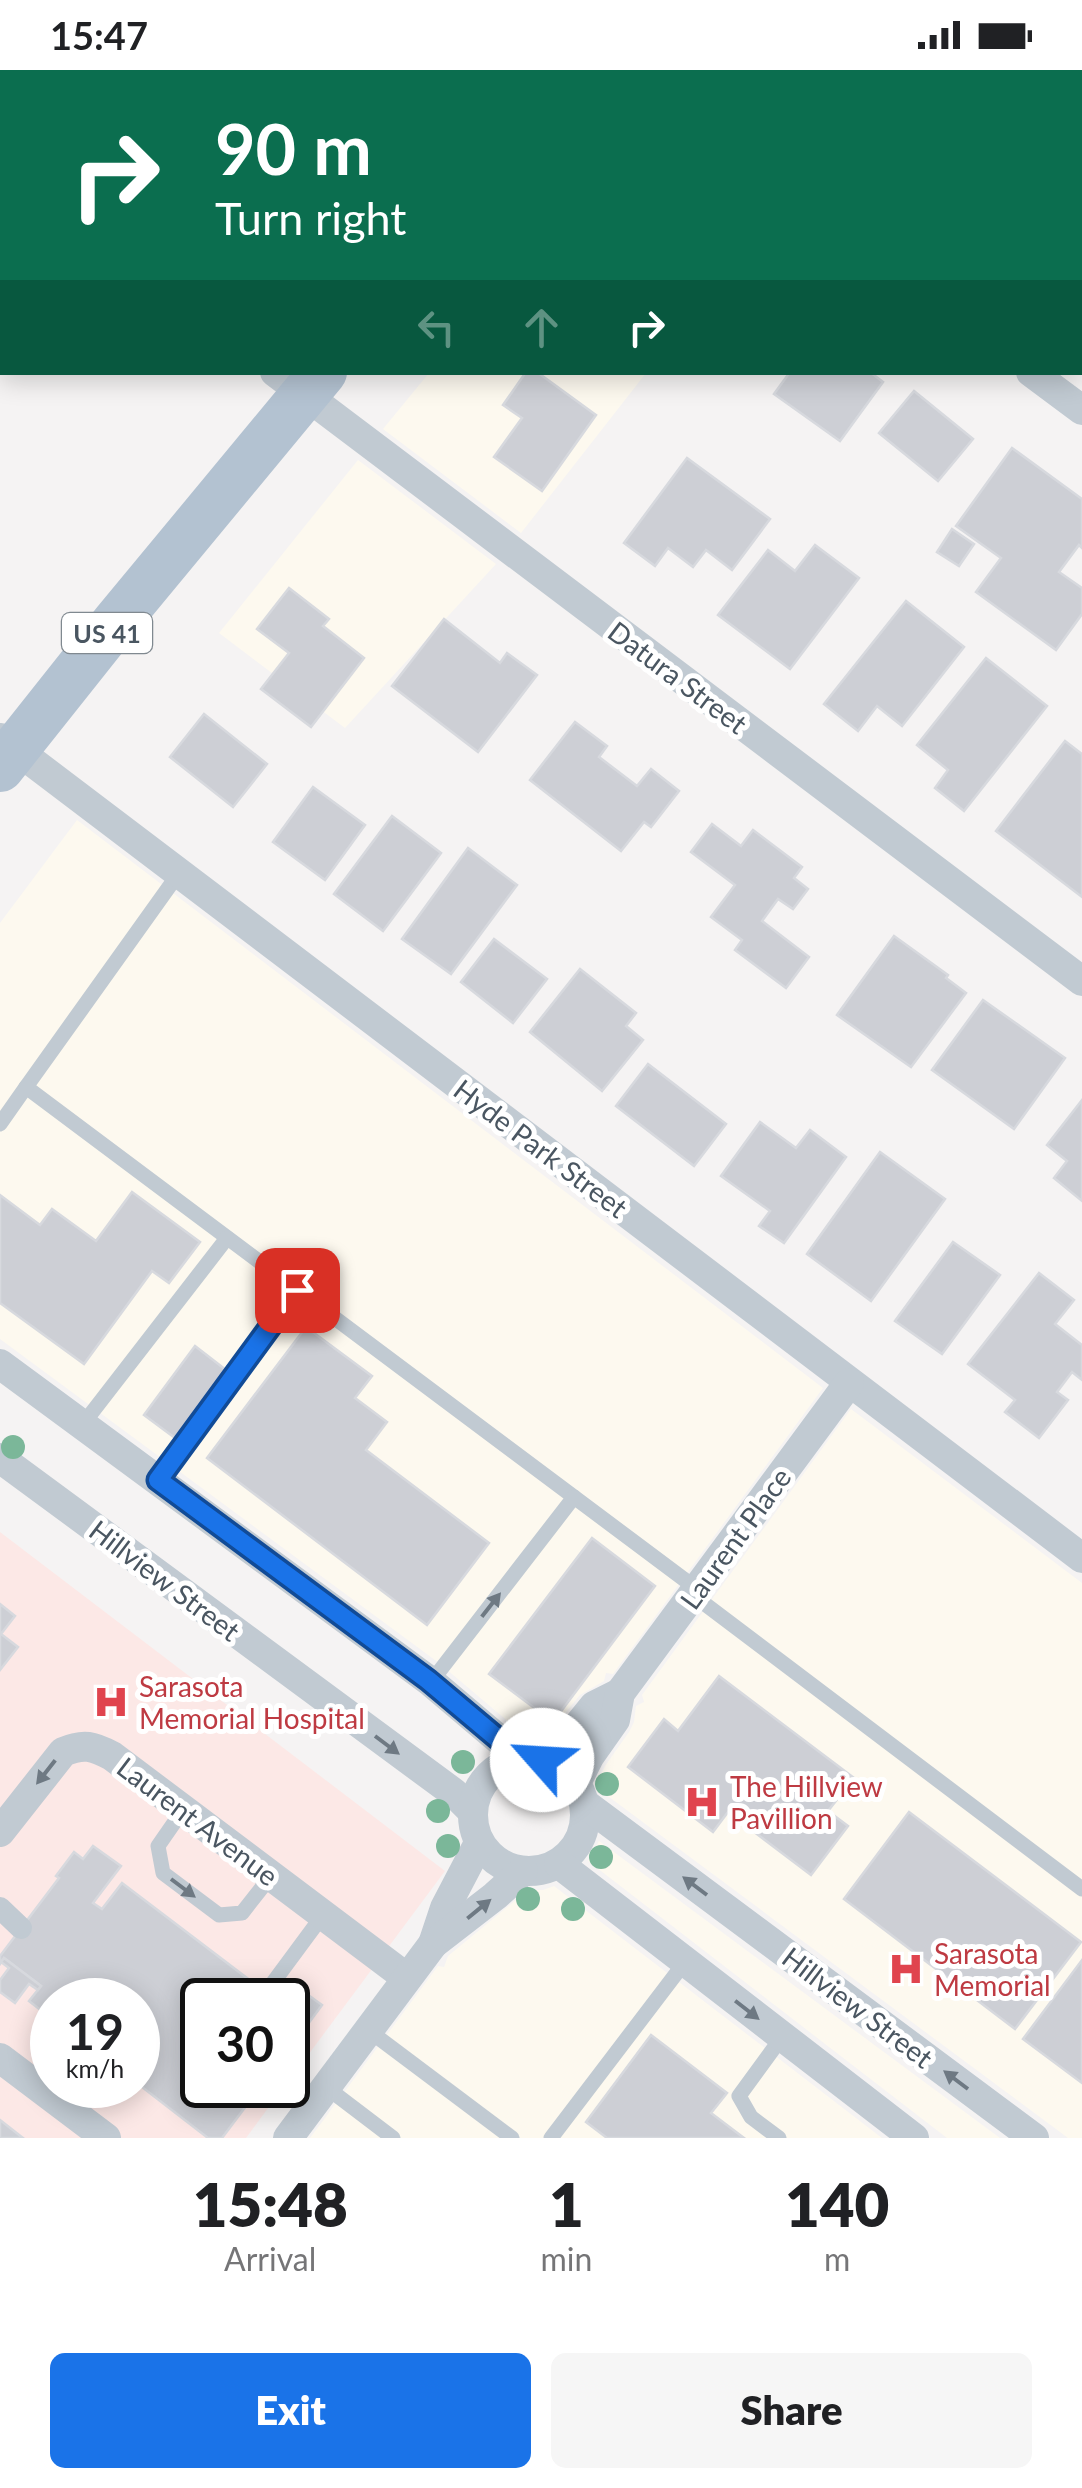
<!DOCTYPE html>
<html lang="en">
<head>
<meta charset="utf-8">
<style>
	:root { --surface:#fff; --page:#f6f6f6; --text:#202124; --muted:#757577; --accent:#1a73e8 }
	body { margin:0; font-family:Lato,sans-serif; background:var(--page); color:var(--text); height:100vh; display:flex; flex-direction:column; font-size:38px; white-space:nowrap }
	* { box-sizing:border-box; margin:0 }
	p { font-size:32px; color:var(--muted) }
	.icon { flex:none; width:55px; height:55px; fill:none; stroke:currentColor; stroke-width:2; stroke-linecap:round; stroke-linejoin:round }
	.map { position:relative; height:2068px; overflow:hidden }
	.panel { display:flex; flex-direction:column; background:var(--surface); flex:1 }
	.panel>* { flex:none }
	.guide { position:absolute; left:0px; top:0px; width:1082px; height:305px; box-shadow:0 5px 25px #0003; background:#0b6e4f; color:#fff; overflow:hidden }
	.speed { position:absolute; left:30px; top:1908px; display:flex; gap:20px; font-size:50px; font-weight:700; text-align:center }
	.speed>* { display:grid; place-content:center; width:130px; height:130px; border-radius:50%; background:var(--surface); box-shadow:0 5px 25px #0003; line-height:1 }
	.speed small { font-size:25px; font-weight:400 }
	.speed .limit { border:5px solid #111; border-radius:15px; background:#fff; color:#111 }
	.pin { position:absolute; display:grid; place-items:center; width:85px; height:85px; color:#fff; margin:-42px; border-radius:20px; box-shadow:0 5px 15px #0006 }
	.me { position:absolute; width:110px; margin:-55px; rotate:296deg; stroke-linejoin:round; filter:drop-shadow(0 0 8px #0008) }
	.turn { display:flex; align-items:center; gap:35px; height:210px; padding:0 50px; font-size:45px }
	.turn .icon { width:130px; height:130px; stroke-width:2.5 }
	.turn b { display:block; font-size:70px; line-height:85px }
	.lanes { display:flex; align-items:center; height:95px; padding:0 50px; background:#0003; justify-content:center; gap:50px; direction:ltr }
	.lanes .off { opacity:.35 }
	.eta { display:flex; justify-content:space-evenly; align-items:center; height:170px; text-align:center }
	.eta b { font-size:60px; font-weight:800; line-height:70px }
	.button { display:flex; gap:20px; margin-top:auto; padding:20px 50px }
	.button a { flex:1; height:115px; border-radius:15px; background:var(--accent); color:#fff; font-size:40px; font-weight:800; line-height:115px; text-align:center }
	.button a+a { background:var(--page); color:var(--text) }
	.status { display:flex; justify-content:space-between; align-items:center; height:70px; padding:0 50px; background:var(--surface); direction:ltr }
	.status svg { height:28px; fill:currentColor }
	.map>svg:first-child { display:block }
	.commercial { fill:#fdf9ef }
	.medical { fill:#fce8e6; fill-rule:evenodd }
	.building { fill:#cdcfd5; stroke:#d7d9de; stroke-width:2.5 }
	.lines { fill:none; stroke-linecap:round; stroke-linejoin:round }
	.service { stroke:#c1cad2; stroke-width:15 }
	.pedestrian { stroke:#c1cad2; stroke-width:22 }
	.minor { stroke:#c1cad2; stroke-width:30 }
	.primary { stroke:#b3c2d1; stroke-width:48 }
	.tree { fill:#7bb799 }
	.oneway { fill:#6e7983 }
	.route-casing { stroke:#114b97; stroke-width:25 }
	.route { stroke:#1a73e8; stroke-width:18 }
	.labels { text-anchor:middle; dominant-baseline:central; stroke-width:10; stroke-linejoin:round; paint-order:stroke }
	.shield { fill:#fff; stroke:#808990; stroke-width:2.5 }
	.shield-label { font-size:25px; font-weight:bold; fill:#4a5661 }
	.street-label { font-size:28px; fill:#4a5661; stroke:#fff }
	.health-label { font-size:28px; fill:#be3a42; stroke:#fff; text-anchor:start }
</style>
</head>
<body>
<div class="status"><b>15:47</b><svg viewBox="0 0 49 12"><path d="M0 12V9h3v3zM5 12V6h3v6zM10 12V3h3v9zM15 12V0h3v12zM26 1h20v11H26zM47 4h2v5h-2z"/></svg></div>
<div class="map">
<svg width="1082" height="2068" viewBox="0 0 1082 2068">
	<rect width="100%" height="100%" fill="#f5f3f3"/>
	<g class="commercial">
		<polygon points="672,0 881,0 879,2 670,2"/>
		<polygon points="429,303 646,303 521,463 383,359"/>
		<polygon points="358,390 496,494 345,658 219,563"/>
		<polygon points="77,750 823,1318 613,1604 606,1603 604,1611 580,1625 552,1659 537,1670 530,1670 439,1593 0,1269 0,853"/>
		<polygon points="851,1339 1082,1513 1082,2068 1068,2068 601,1721 597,1712 605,1696 629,1662 634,1652 636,1636 644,1632 642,1625"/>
		<polygon points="599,1771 1000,2068 947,2068 588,1791"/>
		<polygon points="554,1816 882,2068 310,2068 438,1896 444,1897 448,1886 528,1820 543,1820"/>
	</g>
	<path class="medical" d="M0 1462 445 1801 288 2012V1930H202V2015H285L246 2068H0ZM52 1930H138V2015H52Z"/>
	<g class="building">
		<polygon points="277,0 378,0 376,2 280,2"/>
		<polygon points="526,302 537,302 596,345 542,421 494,387 522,348 503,335"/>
		<polygon points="790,302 870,302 883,312 840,371 774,324"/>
		<polygon points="914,321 973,369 938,411 879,363"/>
		<polygon points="1012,378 1082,429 1082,478 1079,475 1059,502 1082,518 1082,544 1056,580 976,522 1001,488 956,456"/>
		<polygon points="687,388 770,449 732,500 706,480 693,497 668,478 655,496 624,473"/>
		<polygon points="952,459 974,474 959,496 937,482"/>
		<polygon points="815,475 859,508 790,599 718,545 768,480 795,501"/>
		<polygon points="289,518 329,549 323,556 364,588 311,657 261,619 289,583 257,559"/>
		<polygon points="906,531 964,577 902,656 877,636 858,661 824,634"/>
		<polygon points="444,549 500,593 507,583 537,605 478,682 392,616"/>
		<polygon points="986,588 1047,636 964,741 935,718 948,700 917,675"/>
		<polygon points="204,644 267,694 233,737 170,687"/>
		<polygon points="575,652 607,676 599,687 637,716 651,699 679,721 651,757 644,752 621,781 530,710"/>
		<polygon points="1065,671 1082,684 1082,827 996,761"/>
		<polygon points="313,717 365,755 325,810 273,772"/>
		<polygon points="392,746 441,783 383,861 334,824"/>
		<polygon points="712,754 741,776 753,760 802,797 794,808 808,819 793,839 778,829 762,851 809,887 786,918 735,880 742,870 711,847 735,815 691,782"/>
		<polygon points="468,778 517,815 451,904 402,869"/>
		<polygon points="894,866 948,905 946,908 966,923 911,997 837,945"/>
		<polygon points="494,869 547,909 513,953 461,912"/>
		<polygon points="580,899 636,943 626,956 643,970 602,1021 530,962"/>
		<polygon points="983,930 1065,988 1014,1059 932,1000"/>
		<polygon points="648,994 726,1054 694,1096 616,1036"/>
		<polygon points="1082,1030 1082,1131 1054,1108 1067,1091 1047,1075"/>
		<polygon points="760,1052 796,1078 810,1060 846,1087 784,1173 759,1156 770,1141 721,1106"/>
		<polygon points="880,1082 945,1129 871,1231 807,1184"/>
		<polygon points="132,1122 200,1172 169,1213 152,1201 84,1294 0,1233 0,1125 40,1155 52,1139 96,1171"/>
		<polygon points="953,1172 1000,1205 942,1284 895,1251"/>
		<polygon points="1039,1203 1074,1230 1055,1254 1082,1275 1082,1310 1072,1302 1057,1322 1068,1330 1039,1368 1005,1342 1015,1330 968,1294"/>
		<polygon points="306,1257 372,1306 355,1328 387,1352 366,1380 489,1473 427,1555 207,1388"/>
		<polygon points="195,1276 226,1300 175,1368 144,1345"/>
		<polygon points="592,1468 655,1516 553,1652 489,1604"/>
		<polygon points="0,1534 15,1546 1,1564 18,1577 0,1600"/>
		<polygon points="719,1606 854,1708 828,1741 848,1756 811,1805 728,1742 713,1762 628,1697 664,1649 678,1661"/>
		<polygon points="909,1742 1081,1872 1015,1959 844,1829"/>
		<polygon points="93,1776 121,1796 93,1833 102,1839 122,1813 276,1930 202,1930 202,2015 262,2015 222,2068 208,2068 138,2014 138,1930 52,1930 52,1949 29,1931 41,1916 4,1888 0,1894 0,1886 59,1808 56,1806 74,1782 83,1789"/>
		<polygon points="4,1888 41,1916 38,1920 29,1914 15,1933 0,1922 0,1910 9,1898 1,1892"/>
		<polygon points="1082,1890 1082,2013 1023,1969"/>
		<polygon points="293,1914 322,1935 288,1981 288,1930 280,1930"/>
		<polygon points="651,1965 727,2023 711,2043 744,2068 607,2068 586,2052"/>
		<polygon points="0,2050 23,2068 0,2068"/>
	</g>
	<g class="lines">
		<g class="service">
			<polyline points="790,0 793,2"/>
			<polyline points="179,803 26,1017 697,1519"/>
			<polyline points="0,1054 26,1017"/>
			<polyline points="83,1354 227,1168"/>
			<polyline points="158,1409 297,1220"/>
			<polyline points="693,1525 1082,1819"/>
			<polyline points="431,1612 574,1427"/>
			<polyline points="183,1740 158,1776 163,1803 219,1845 242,1843 271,1806"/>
			<polyline points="272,1914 323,1845"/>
			<polyline points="368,1960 512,2068"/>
			<polyline points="326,2017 393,2068"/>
			<polyline points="551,2068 685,1892"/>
			<polyline points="779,2068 751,2047 739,2026 782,1967"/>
		</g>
		<polyline class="pedestrian" points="0,1838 21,1858"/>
		<g class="minor">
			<polyline points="630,0 633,2"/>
			<polyline points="0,95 2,97"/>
			<polyline points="275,302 1082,911"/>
			<polyline points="1031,302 1082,340"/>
			<polyline points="1,668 1082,1488"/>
			<polyline points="0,1294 431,1612 522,1689"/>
			<polyline points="0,1388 454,1723 473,1742"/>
			<circle cx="529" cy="1745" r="56"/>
			<polyline points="542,1690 564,1673 594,1636 620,1623"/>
			<polyline points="576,1713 589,1687 615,1650 620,1623 849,1313"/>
			<polyline points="585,1734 1034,2068"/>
			<path d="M0 1762 63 1682C84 1673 93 1676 112 1686L407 1908"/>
			<polyline points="559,1794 914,2068"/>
			<polyline points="433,1874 445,1838 479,1773"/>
			<polyline points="0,1988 106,2068"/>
			<polyline points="288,2068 433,1874 495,1826 523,1801"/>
		</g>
		<g class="primary">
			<polyline points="573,2 575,0"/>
			<polyline points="0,698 116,552 323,302"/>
		</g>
	</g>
	<g class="tree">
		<circle cx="13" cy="1377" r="12"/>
		<circle cx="463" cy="1692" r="12"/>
		<circle cx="607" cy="1714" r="12"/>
		<circle cx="438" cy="1741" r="12"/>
		<circle cx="448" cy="1776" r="12"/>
		<circle cx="601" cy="1787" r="12"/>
		<circle cx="528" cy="1829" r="12"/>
		<circle cx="573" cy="1839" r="12"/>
	</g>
	<defs><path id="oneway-solid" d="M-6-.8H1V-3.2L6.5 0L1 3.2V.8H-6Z" transform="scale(2.5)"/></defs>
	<g class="oneway">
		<use href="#oneway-solid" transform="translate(491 1535) rotate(-52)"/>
		<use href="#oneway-solid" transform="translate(387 1675) rotate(37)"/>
		<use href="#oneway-solid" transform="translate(46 1702) rotate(128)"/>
		<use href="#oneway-solid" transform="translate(695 1816) rotate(-143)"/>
		<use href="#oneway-solid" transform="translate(183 1818) rotate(37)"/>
		<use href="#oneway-solid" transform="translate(479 1839) rotate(-39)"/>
		<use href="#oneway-solid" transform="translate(747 1940) rotate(38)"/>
		<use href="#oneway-solid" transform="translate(956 2010) rotate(-143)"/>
	</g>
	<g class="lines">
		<defs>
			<polyline id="route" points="297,1220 158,1410 428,1610 522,1689 542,1690"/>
		</defs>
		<use href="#route" class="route-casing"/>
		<use href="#route" class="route"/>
	</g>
	<defs>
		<symbol id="hospital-bare" viewBox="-9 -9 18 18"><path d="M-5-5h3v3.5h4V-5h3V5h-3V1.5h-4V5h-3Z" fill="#e0444e" stroke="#fff" stroke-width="2.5" paint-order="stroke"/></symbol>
	</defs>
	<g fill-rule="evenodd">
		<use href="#hospital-bare" x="86" y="1607" width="50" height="50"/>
		<use href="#hospital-bare" x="677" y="1707" width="50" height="50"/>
		<use href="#hospital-bare" x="881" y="1874" width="50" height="50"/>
	</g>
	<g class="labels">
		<rect class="shield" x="62" y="543" width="90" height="40" rx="8"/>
		<g class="shield-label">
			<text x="107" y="563">US 41</text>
		</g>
		<g class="street-label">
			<text transform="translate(678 607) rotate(37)">Datura Street</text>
			<text transform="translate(541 1078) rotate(37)">Hyde Park Street</text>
			<text transform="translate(735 1468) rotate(-54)">Laurent Place</text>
			<text transform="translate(165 1510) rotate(37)">Hillview Street</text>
			<text transform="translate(198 1751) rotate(37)">Laurent Avenue</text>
			<text transform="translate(858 1937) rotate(37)">Hillview Street</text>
		</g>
		<g class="health-label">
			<text x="139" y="1616">Sarasota<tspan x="139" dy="32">Memorial Hospital</tspan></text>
			<text x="730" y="1716">The Hillview<tspan x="730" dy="32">Pavillion</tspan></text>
			<text x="934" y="1883">Sarasota<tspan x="934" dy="32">Memorial</tspan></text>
		</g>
	</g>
</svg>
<div class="speed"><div>19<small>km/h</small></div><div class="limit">30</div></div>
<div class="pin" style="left:297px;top:1220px;background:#d93025"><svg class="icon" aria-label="arrive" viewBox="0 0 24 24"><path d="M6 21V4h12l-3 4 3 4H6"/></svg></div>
<svg class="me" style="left:542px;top:1690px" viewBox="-20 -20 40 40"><circle r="19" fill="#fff"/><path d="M0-13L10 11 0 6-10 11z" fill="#1a73e8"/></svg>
<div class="guide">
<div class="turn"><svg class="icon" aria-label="right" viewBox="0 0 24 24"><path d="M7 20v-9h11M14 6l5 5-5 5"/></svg><div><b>90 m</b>Turn right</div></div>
<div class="lanes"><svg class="icon off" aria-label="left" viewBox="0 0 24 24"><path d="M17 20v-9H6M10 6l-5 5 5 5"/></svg><svg class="icon off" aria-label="ahead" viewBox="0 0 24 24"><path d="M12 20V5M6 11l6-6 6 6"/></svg><svg class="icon" aria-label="right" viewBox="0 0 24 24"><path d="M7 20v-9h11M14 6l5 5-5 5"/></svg></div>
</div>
</div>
<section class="panel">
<div class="eta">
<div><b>15:48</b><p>Arrival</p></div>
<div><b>1</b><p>min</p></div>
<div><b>140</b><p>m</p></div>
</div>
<div class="button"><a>Exit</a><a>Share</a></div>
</section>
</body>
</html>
